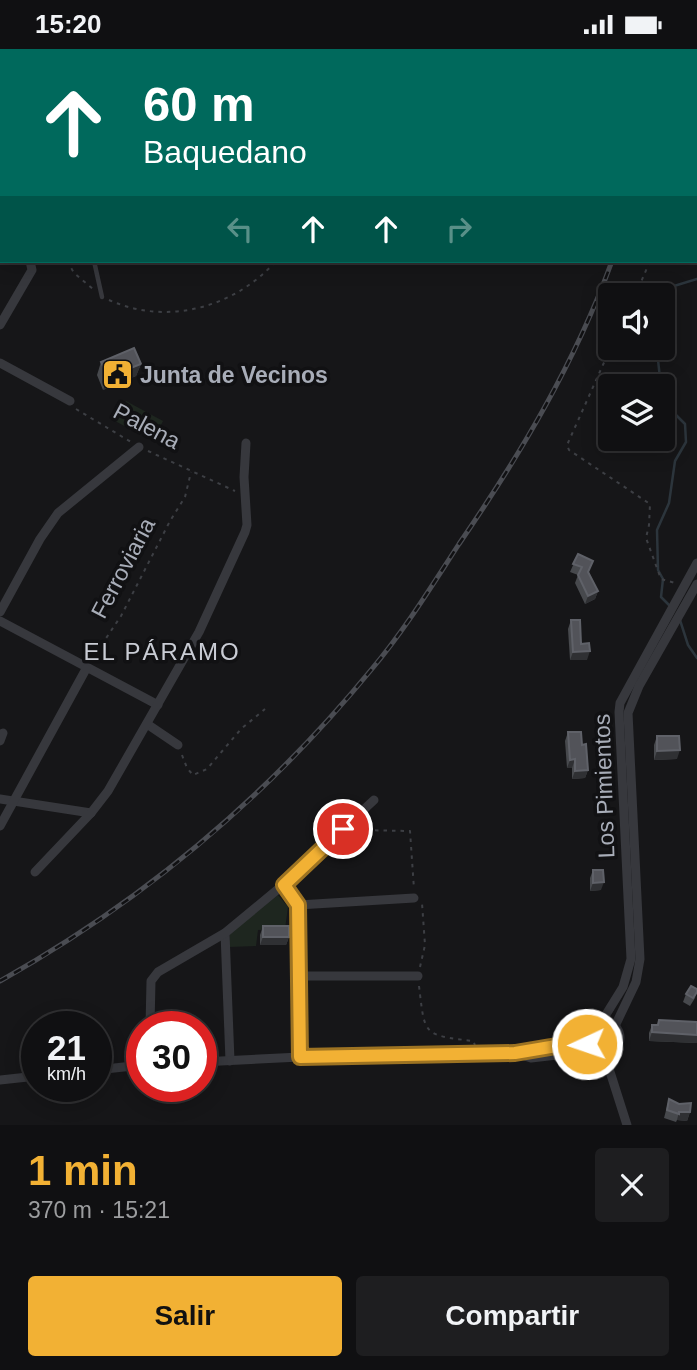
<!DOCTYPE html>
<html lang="es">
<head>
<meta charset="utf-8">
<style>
	:root { --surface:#101012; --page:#1e1e20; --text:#f1f3f6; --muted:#9c9d9f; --line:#303032; --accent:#f2b134 }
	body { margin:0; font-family:Helvetica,sans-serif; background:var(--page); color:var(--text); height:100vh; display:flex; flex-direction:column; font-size:26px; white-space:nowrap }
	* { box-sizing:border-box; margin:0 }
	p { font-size:23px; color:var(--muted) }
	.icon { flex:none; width:38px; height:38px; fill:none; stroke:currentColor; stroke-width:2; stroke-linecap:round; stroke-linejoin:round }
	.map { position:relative; height:1076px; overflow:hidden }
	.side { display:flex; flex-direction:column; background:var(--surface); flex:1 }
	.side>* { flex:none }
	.top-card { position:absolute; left:0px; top:0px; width:698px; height:214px; box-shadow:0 4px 18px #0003,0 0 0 2px var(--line); background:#00695c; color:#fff; overflow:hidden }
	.buttons { position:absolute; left:598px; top:234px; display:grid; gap:14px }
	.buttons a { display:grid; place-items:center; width:77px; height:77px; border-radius:7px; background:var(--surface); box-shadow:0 4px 18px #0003,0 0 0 2px var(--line); font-size:35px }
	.speed { position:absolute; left:21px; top:962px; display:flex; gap:14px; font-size:35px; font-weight:700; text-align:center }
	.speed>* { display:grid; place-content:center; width:91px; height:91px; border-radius:50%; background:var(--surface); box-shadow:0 4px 18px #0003,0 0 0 2px var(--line); line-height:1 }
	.speed small { font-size:18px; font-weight:400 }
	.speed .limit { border:10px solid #d22; background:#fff; color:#111 }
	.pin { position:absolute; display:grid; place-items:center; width:60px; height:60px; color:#fff; margin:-30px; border:4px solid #fff; border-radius:50%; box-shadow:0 2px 7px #0007 }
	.me { position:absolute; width:77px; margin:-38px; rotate:267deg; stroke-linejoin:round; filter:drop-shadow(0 0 5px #0008) }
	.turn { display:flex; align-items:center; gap:24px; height:147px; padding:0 28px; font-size:32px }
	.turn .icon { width:91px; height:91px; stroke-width:2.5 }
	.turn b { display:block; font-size:49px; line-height:60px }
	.lanes { display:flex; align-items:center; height:66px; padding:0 28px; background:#0003; justify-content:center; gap:35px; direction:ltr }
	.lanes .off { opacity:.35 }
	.round { display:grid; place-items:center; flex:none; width:74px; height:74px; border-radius:7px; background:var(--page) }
	.summary { display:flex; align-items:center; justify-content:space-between; height:119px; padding:0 28px }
	h1 { font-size:42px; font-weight:800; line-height:52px; color:var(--accent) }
	.button { display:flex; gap:14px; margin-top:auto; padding:14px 28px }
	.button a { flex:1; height:80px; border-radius:7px; background:var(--accent); color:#111; font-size:28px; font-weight:800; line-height:80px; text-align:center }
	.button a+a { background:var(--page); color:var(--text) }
	.status { display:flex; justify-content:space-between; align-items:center; height:49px; padding:0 35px; background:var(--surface); direction:ltr }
	.status svg { height:19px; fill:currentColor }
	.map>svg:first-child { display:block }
	.green { fill:#1e261f }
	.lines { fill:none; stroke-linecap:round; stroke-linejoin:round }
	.stream { stroke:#2c353c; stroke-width:2.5 }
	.path { stroke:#3d3f44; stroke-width:2; stroke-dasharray:3.5 5; stroke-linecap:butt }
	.service { stroke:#37383d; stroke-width:4.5 }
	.minor { stroke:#37383d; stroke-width:9 }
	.rail-casing { stroke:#4a4c52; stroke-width:5 }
	.rail { stroke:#111113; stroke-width:2.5; stroke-dasharray:8; stroke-linecap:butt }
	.wall { fill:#47494d }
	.shaded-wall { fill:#2f3033 }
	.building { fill:#525359; stroke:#5f6168; stroke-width:2 }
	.route-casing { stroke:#9d7322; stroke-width:18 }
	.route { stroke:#f2b134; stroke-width:12 }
	.labels { text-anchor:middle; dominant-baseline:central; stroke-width:7; stroke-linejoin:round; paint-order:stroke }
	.poi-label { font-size:23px; font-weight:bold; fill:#a8adb8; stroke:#111113; text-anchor:start }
	.street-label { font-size:23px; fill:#a8adb8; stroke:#111113 }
	.neighbourhood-label { font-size:24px; letter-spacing:2px; fill:#c9ccd4; stroke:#111113 }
</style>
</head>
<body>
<div class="status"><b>15:20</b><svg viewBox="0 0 49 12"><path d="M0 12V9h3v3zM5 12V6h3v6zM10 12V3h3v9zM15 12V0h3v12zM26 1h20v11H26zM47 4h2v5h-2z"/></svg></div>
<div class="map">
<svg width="697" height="1076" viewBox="0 0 697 1076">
	<rect width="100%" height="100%" fill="#161618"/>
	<g class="green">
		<polygon points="126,352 163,372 153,392 115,372"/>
		<polygon points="278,846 288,858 285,880 258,881 256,897 229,898 230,884"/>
		<circle cx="604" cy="989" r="12"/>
	</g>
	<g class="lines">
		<g class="stream">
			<polyline points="180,0 181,2"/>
			<polyline points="292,2 295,0"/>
			<polyline points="659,247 674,237 697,230"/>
			<polyline points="663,275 670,288 663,299"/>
			<polyline points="661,338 658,311 663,299"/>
			<polyline points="663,345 666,356 685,375 686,393 675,412 669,454 657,481 658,521 663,530 661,548 670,557"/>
			<polyline points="680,571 688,596 697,609"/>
		</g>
		<g class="path">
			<polyline points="540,2 542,0"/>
			<polyline points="0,68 2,70"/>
			<polyline points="696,69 697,68"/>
			<polyline points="67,212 74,224 93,240"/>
			<polyline points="635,247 650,212"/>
			<path d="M109 251C167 277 234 259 276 212"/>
			<polyline points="611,298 567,396 569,401 650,455 649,476 646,489 661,530 675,534"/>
			<polyline points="76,360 131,393"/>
			<polyline points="148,402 235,442"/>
			<polyline points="92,610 121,567 170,472 185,448 191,423"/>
			<polyline points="182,706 187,719 193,726 207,720 241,680 265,660"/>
			<polyline points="358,781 410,782 414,840"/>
			<polyline points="420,918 425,896 422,854"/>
			<path d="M419 937C425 986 422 986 473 992L475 996"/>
		</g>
		<polyline class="service" points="94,212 102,248"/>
		<g class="minor">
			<polyline points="0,128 2,132"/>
			<polyline points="0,276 32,221 30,212"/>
			<polyline points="0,314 70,352"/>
			<polyline points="0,563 40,490 58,464 139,398"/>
			<polyline points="0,572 158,656"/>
			<polyline points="147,675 178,696"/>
			<polyline points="0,692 3,684"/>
			<polyline points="0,750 91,764"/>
			<polyline points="0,777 86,620"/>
			<polyline points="35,823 91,764 108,742 199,583 245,483 247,476 244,428 246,394"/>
			<polyline points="283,836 298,856 300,1008"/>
			<polyline points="298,856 414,849"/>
			<polyline points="225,884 230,1012"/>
			<polyline points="299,927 418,927"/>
			<circle cx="603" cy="989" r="17"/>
			<polyline points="602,972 623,938 631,910 619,663 620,654 697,514"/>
			<polyline points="615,977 636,933 640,910 628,664 639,637 697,535"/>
			<polyline points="150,978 151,932 158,923 225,884 283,836 374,751"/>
			<polyline points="516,1004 531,1009 592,1002"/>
			<polyline points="605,1007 627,1076"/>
			<polyline points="201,1013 300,1008 515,1004 586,992"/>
			<polyline points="96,1021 142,1016"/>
			<polyline points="0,1031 37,1027"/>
		</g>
		<defs>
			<g id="rail">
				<polyline points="678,2 679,0"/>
				<path d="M0 932C145 851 266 749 371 621 404 582 431 538 459 495 520 406 575 314 612 212"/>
			</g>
		</defs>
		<use href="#rail" class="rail-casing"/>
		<use href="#rail" class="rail"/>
	</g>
	<g class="wall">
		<polygon points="101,313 141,315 136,327 103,341 97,326"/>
		<polygon points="578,505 589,523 598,542 595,550 585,555 575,534 578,526 570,523"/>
		<polygon points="571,571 581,595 587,611 570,611 568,580"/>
		<polygon points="568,683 582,696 588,721 585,729 572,730 572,719 567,719 565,692"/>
		<polygon points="657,687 677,710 654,711 654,696"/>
		<polygon points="593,821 601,841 590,842 590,829"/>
		<polygon points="263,877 289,888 286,896 260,896 260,886"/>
		<polygon points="697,940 695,949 690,957 683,953 686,945"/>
		<polygon points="659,971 697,973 697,994 649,992 649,984 652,976 657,976"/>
		<polygon points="669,1050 690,1063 687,1072 677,1071 676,1073 664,1069"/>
	</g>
	<g class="shaded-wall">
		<polygon points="141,315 136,327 103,341 108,328"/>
		<polygon points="598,542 595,550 585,555 588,547"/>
		<polygon points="590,602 587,611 570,611 573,603"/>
		<polygon points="680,701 677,710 654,711 657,702"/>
		<polygon points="575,710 572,719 567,719 570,711"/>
		<polygon points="588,721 585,729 572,730 575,722"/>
		<polygon points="604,833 601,841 590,842 593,834"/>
		<polygon points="263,888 289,888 286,896 260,896"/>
		<polygon points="652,983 697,986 697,994 649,992"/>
		<polygon points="679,1063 690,1063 687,1072 677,1071"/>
	</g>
	<g class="building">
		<polygon points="134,299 141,315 108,328 101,313"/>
		<polygon points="578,505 593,512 588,523 598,542 588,547 578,526 582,518 573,515"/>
		<polygon points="571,571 580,571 581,595 589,594 590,602 573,603"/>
		<polygon points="568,683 581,683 582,696 586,695 588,721 575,722 575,710 570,711"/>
		<polygon points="657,687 679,687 680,701 657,702"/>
		<polygon points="593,821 603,821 604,833 593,834"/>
		<rect x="263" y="877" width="26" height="11"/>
		<polygon points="691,937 697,940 697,943 693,949 686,945"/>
		<polygon points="659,971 697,973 697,986 652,983 652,976 658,976"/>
		<polygon points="669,1050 679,1055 691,1054 690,1063 679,1063 679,1065 667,1061"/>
	</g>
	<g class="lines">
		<defs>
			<polyline id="route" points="343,780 284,836 298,856 300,1008 515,1004 586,992 587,995"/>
		</defs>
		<use href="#route" class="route-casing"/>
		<use href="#route" class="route"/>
	</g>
	<defs>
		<symbol id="civic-square" viewBox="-11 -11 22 22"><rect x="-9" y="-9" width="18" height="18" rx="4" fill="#f2b134" stroke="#111113"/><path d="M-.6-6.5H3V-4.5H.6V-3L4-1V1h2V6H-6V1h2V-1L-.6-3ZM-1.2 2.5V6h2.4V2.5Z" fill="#111"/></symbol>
	</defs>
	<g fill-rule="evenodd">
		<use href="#civic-square" x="100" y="308" width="35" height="35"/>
	</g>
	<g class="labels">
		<g class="poi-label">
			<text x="140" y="326">Junta de Vecinos</text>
		</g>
		<g class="street-label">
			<text transform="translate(147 377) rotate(28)">Palena</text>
			<text transform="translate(123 519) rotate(-62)">Ferroviaria</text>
			<text transform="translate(604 737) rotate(-92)">Los Pimientos</text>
		</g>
		<g class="neighbourhood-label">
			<text x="162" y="602">EL PÁRAMO</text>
		</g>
	</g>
</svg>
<div class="buttons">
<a><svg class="icon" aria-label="sound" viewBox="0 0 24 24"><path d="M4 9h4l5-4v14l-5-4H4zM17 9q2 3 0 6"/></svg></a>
<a><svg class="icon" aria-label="layers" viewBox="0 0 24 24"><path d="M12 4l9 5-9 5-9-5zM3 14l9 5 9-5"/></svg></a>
</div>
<div class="speed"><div>21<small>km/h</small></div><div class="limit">30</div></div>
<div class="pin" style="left:343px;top:780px;background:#d93025"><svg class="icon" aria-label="arrive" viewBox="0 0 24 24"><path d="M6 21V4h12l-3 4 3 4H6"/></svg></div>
<svg class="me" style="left:587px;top:995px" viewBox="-20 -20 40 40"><circle r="17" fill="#f2b134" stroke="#fff" stroke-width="3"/><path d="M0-11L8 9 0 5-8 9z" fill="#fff"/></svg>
<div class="top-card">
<div class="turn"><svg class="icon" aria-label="ahead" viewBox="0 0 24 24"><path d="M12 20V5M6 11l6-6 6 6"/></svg><div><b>60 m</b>Baquedano</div></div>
<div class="lanes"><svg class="icon off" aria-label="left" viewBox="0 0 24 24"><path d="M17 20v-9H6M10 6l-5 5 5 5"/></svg><svg class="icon" aria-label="ahead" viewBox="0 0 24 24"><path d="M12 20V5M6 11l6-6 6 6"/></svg><svg class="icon" aria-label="ahead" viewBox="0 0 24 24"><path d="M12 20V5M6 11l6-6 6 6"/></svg><svg class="icon off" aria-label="right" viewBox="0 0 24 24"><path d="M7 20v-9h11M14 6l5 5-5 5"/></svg></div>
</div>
</div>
<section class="side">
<div class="summary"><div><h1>1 min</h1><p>370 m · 15:21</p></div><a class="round"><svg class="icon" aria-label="close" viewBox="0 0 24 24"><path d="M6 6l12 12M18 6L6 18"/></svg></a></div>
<div class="button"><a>Salir</a><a>Compartir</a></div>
</section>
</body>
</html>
